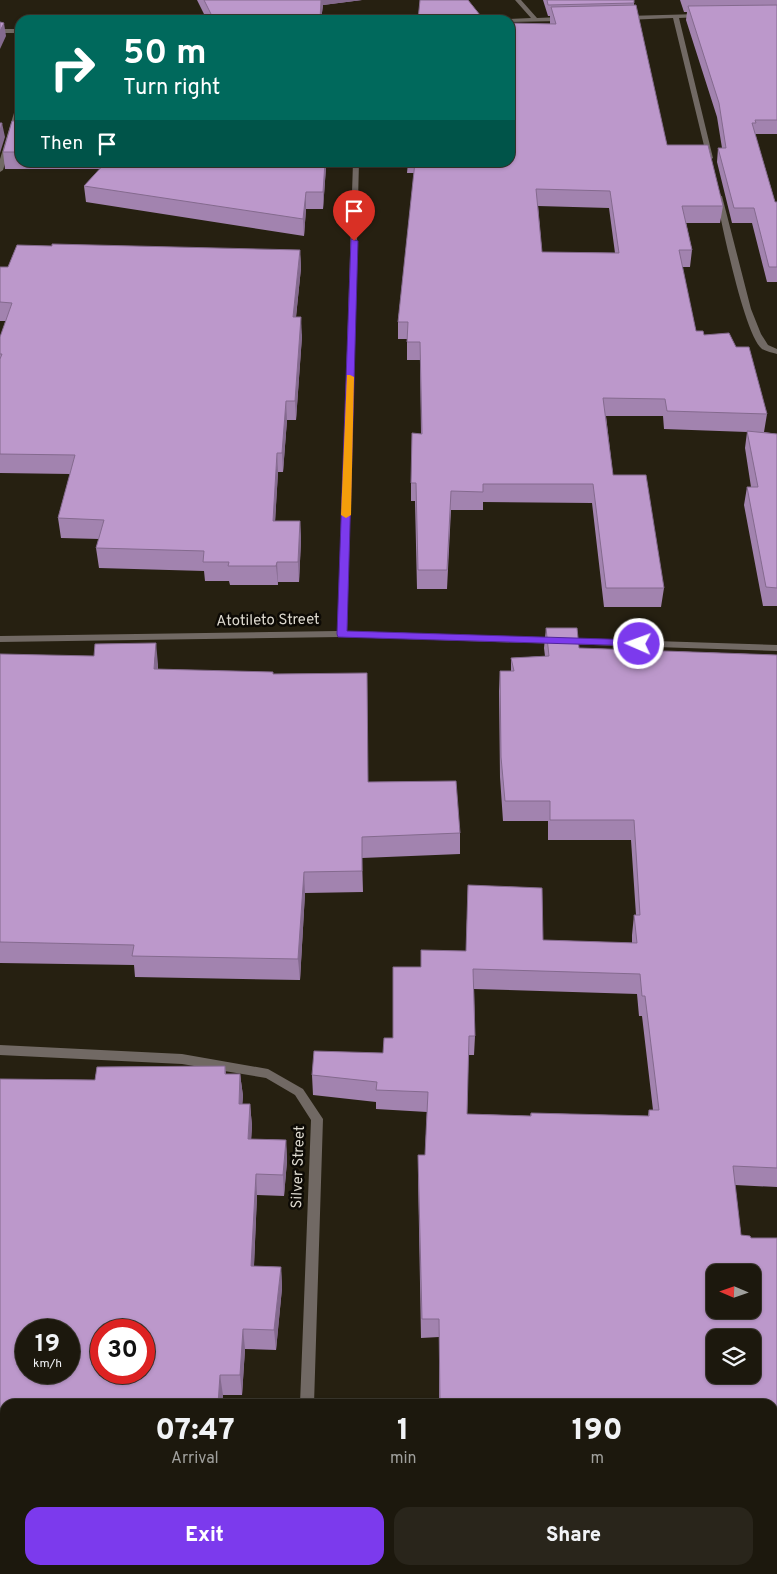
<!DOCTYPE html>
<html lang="en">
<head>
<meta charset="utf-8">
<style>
	:root { --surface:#1c180d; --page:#29251b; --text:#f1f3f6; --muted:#a0a09d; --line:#3a372e; --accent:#7c3aed }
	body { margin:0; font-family:Overpass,sans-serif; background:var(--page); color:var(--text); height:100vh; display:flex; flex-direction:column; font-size:19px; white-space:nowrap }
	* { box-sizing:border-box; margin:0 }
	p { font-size:16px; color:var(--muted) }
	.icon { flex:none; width:28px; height:28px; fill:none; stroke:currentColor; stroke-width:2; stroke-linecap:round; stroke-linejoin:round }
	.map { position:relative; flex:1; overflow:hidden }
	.drawer { position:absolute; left:0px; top:1399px; width:778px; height:176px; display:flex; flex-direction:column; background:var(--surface); border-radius:15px 15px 0 0; box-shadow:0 1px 4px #0004,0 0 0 1px var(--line) }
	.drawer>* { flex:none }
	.hud { position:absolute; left:15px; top:15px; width:500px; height:152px; border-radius:15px; box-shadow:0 1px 4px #0004,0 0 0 1px var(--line); background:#00695c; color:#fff; overflow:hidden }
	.needle { width:32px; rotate:272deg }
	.buttons { position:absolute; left:706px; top:1264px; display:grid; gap:10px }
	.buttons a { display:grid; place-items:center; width:55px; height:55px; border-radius:10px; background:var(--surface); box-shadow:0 1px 4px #0004,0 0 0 1px var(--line); font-size:25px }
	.speed { position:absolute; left:15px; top:1319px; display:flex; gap:10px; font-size:25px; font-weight:700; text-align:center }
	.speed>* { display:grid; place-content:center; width:65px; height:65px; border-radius:50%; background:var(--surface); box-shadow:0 1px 4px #0004,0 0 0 1px var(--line); line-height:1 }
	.speed small { font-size:12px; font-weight:400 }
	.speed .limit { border:8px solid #d22; background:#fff; color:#111 }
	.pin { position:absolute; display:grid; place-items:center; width:42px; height:42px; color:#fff; margin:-51px -21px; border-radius:50% 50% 50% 0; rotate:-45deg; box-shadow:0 0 5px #0007 }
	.pin .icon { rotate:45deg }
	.me { position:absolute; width:55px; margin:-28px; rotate:272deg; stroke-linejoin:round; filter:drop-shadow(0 0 4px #0008) }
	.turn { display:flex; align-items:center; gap:18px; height:105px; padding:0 25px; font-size:22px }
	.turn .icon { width:65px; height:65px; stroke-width:2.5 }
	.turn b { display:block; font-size:35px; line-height:42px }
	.then { display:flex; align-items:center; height:48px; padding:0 25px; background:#0003; gap:10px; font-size:19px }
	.eta { display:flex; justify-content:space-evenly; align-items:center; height:85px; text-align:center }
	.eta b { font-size:30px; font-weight:800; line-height:35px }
	.cta { display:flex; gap:10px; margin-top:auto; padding:10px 25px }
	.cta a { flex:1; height:58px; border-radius:15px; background:var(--accent); color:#fff; font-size:20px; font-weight:800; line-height:58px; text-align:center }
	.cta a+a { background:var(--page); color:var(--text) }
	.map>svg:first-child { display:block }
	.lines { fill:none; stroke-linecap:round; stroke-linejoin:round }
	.minor { fill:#716964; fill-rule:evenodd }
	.wall { fill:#a283af; fill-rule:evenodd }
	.shaded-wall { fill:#846a8e }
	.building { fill:#bc98cb; stroke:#846a8e; fill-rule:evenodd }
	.route { fill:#7c3aed; stroke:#51269a }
	.slow { fill:#f59e0b }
	.labels { text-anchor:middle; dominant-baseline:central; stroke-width:5; stroke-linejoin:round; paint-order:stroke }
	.street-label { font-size:15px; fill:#ddd9cf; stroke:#0d0a05 }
</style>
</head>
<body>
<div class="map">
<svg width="777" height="1574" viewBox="0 0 777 1574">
	<rect width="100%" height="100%" fill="#262011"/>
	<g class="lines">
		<g class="minor">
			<polygon points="515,0 521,0 537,18 561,17 564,19 561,21 510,22 510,20 507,20 508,19 531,18"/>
			<polygon points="699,14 701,15 701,17 679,18 713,158 710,160 707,158 673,18 626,20 623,18 626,16"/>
			<rect x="0" y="29" width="20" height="4"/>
			<polygon points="20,101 20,114 3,170 0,172 0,159 17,103"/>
			<polygon points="353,162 359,162 347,631 777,645 777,651 342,637 0,642 0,636 338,631"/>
			<path d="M717 195 722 196 751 309 761 334 768 345 777 349V354C773 353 766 351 762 349 744 334 722 224 716 196Z"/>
			<polygon points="0,1045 182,1054 268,1069 303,1089 323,1119 314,1404 300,1404 311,1120 295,1095 266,1078 182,1064 0,1055"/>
			<rect x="294" y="1570" width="14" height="4"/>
		</g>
	</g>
	<g class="wall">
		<polygon points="197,0 362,0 323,5 321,20 207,20"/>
		<path d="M543 0H634V5L667 145 723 206 720 223H686L692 250 690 267H682L696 331 704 335 767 414 764 432 777 434V606H763L744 505 747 487H751L745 448 747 432 664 429 663 416H606L613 475 664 588 661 607H604L592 503 483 502V510H451L447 589H417L415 501H411V483L421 434 420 360H407V339H398V322L414 173H407L408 162H510L550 24V16H548ZM538 206 609 208 615 253 542 252Z"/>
		<polygon points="680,0 777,0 777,134 755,134 775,202 777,202 777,282 767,282 752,223 732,223 717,162 718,148 722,148 717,117 686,20 687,12 684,12"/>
		<polygon points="20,121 20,162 325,162 326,167 323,209 306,209 304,236 86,202 84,186 100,169 5,169 3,152"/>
		<polygon points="300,250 301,268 296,317 302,336 296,420 287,420 283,472 278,472 275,521 300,521 301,540 299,582 278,582 278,585 230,585 229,581 205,581 204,571 99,568 96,548 99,539 61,538 58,518 70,474 0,473 0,337 6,321 0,321 0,267 8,267"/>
		<path d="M546 628 579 648 777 655V1187L735 1185 741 1235 751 1238H777V1482H772V1404H439V1337L421 1338 418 1174V1155H425L427 1112 376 1109V1102L313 1095 312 1075 383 1053 393 1038 421 967 466 951 468 885 543 940 632 943V935L634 915H636L631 840H548V821H503L500 777 499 691 500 671H511V658L545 656 544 648ZM474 989 637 994 639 1016H642L653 1110H649L648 1116 531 1113 530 1116 467 1114 468 1055H474L475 1036Z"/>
		<polygon points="0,654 158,664 158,669 273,674 368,782 460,833 460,854 362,858 363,892 305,893 300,980 135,977 134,965 0,963"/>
		<path d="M225 1066 226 1074H240L243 1096 242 1104H250L252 1126 251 1139 286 1140 287 1161 284 1196 257 1195 254 1266 281 1267 282 1288 276 1350 245 1349 242 1395H223L222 1404H5V1570H210V1574H0V1079L95 1080 97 1067ZM26 1330H69V1372H26ZM101 1330H144V1372H101Z"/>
		<polygon points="606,1570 772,1570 777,1574 606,1574"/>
	</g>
	<g class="shaded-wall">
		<polygon points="321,0 362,0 323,5 321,20 320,20"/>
		<polygon points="4,23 6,36 0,49 0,31"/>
		<polygon points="2,123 5,137 0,153 0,131"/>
		<polygon points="325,162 326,162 326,167 323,209 323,192"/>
		<polygon points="306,192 306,209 304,236 303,219"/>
		<polygon points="300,250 301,268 294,336 293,317"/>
		<polygon points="301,317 302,336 296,420 295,401"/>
		<polygon points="286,401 287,420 283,472 282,453"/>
		<polygon points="277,453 278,472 274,540 273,521"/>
		<polygon points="300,521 301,540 299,582 298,562"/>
		<polygon points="277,562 278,582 278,585 276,566"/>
		<polygon points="156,643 158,664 156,690 154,669"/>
		<polygon points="304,872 305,893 300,980 298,959"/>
		<polygon points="240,1074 243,1096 241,1126 239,1104"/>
		<polygon points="250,1104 252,1126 250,1160 248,1139"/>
		<polygon points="286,1140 287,1161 284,1196 283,1175"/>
		<polygon points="256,1174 257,1195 253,1287 251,1266"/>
		<polygon points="281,1267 282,1288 276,1350 274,1330"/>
		<polygon points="243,1329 245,1349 242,1395 240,1375"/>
		<polygon points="220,1375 223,1395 222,1404 218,1404"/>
		<rect x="205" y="1570" width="5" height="4"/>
	</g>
	<g class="building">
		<polygon points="204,0 321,0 320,20 214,20"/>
		<polygon points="420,0 468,0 484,20 418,20"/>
		<polygon points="547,0 634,0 634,3 548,5"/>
		<path d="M636 5 667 145H708L723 206H682L692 250H679L696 331H703L704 335 729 333 736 347H749L767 414 667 411 665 399 603 398 613 475H646L664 588H606L593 484H483V492L451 491 447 570H418L416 483H411L412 433 422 434 420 342H407L408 322H398L415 162H510V23L556 24 551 7ZM536 189 610 191 619 253 542 252Z"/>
		<polygon points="777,5 777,120 755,120 756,123 752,123 775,202 777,202 777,267 769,267 754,208 734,208 718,148 726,148 719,103 688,6"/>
		<polygon points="0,22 4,23 0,31"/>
		<polygon points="12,121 20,121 20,152 3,152"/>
		<polygon points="0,123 2,123 0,131"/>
		<polygon points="106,162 325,162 323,192 306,192 303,219 84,186"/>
		<polygon points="52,244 300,250 293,317 301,317 295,401 286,401 282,453 277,453 273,521 300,521 298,562 277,562 276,566 228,566 229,562 203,562 204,551 96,548 104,520 58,518 75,455 0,454 0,359 2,354 0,354 0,337 12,303 0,302 0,267 8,267 17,245 52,246"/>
		<polygon points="747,431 777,434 777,588 766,587 747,487 758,487"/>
		<path d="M546 628H577L579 648 777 655V1168L733 1166 741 1235 750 1236 751 1238H777V1464H772V1404H440L439 1319H422L418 1155H425L428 1092 376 1090 377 1082 312 1075 314 1051 383 1053 384 1038H393V967H421V950L466 951 468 885 542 888 543 940 637 943 634 915H640L634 820H550V801H505L501 757 500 671H514L511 658 549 656ZM473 969 640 974 642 996H645L659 1110H649V1116L531 1113V1116L467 1114 469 1036H475ZM715 1272H752V1310H715ZM715 1338H752V1375H715Z"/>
		<polygon points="156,643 154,669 273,672 273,674 367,673 368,782 456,781 460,833 362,837 362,871 304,872 298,959 132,956 134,945 0,942 0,654 94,656 95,644"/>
		<path d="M225 1066V1074H240L239 1104H250L248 1139 286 1140 283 1175 256 1174 251 1266 281 1267 274 1330 243 1329 240 1375H220L218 1404H5V1570H205V1574H0V1079L95 1080 97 1067ZM26 1330H69V1372H26ZM101 1330H144V1372H101Z"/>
		<polygon points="772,1487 777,1522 777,1574 611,1574 611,1570 772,1570"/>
	</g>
	<polygon class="route" points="351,239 358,241 347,631 639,640 644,644 642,646 338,637 337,634"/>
	<polygon class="slow" points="347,375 350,375 354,377 351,515 346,518 341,515"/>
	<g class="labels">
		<g class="street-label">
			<text transform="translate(268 621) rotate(-1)">Atotileto Street</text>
			<text transform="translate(299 1167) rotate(-88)">Silver Street</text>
		</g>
	</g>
</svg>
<div class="buttons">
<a><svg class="needle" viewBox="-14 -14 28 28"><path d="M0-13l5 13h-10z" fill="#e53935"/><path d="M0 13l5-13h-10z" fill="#a0a09d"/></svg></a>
<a><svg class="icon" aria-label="layers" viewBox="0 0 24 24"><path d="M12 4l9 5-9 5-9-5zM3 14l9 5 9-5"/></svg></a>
</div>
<div class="speed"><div>19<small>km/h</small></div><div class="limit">30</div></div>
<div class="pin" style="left:354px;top:241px;background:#d93025"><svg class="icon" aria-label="arrive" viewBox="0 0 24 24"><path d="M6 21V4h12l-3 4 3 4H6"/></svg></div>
<svg class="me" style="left:639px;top:644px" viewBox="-20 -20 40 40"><circle r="17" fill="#7c3aed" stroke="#fff" stroke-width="3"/><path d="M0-11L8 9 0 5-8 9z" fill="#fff"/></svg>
<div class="hud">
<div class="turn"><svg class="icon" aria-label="right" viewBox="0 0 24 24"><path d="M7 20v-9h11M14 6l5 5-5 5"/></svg><div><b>50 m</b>Turn right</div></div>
<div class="then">Then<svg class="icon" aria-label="arrive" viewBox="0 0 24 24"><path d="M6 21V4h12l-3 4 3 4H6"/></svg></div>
</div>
<section class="drawer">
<div class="eta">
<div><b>07:47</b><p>Arrival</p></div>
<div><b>1</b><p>min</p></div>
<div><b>190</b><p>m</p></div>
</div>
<div class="cta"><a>Exit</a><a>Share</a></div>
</section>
</div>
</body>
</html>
